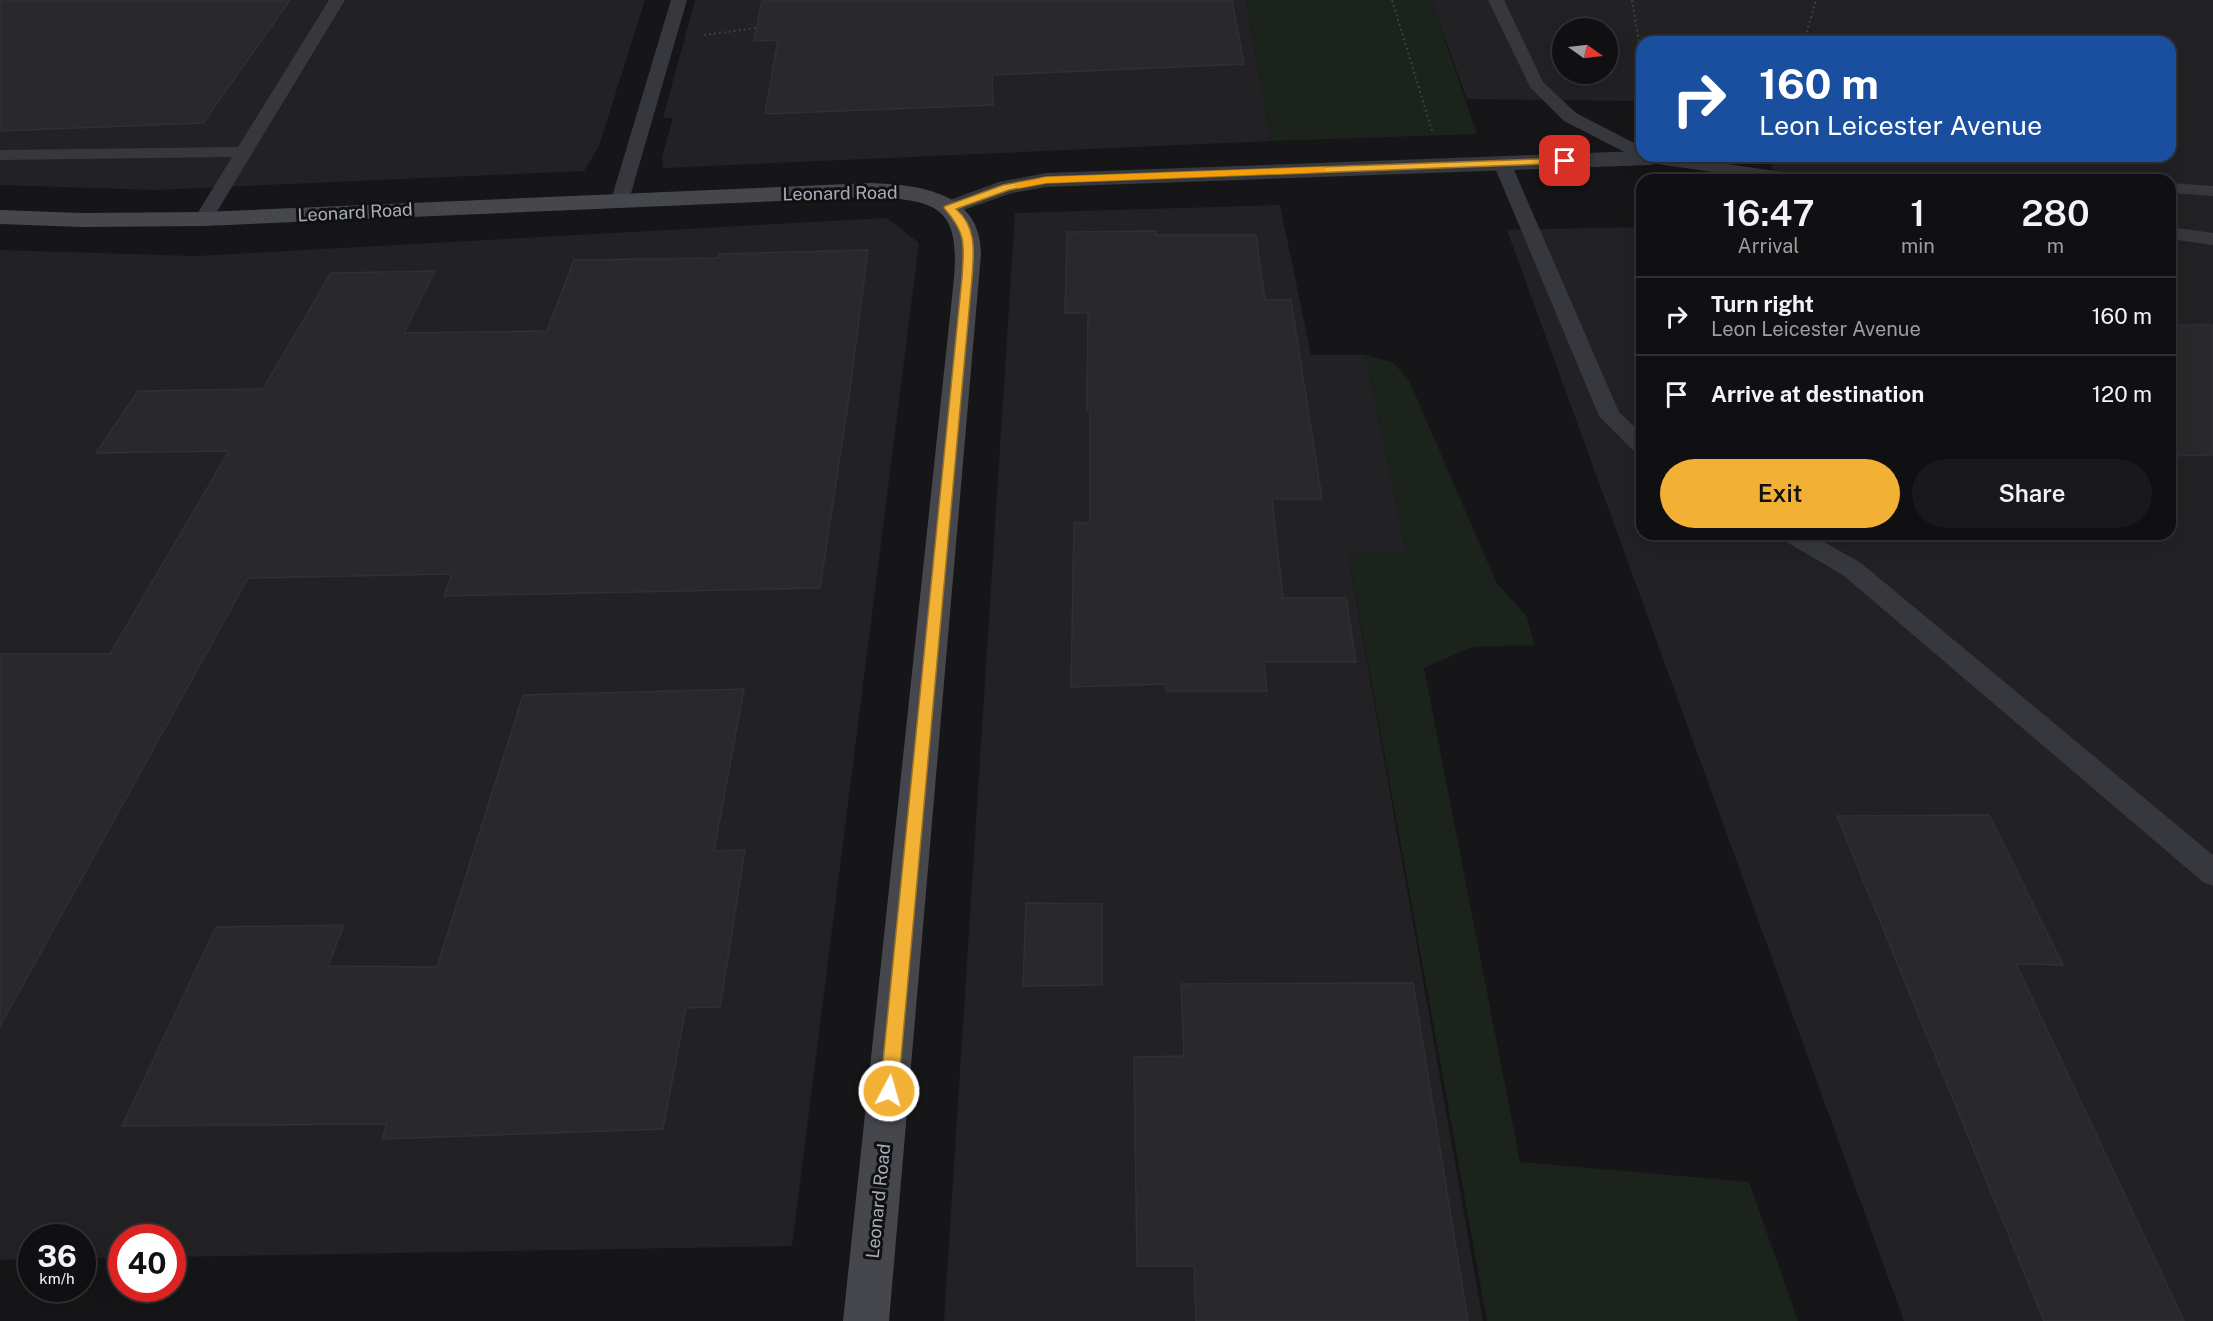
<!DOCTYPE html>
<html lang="en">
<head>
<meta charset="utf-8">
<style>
	:root { --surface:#101012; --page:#19191b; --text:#f1f3f6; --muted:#9c9d9f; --line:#303032; --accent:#f2b134 }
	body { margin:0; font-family:"Public Sans",sans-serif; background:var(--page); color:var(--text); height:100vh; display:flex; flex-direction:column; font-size:22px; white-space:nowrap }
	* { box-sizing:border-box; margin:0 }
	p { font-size:20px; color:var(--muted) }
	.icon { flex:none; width:33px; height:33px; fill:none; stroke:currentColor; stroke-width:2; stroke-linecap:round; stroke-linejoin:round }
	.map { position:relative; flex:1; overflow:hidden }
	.panel { position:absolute; left:1636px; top:174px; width:540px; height:366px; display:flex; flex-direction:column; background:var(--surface); border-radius:18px; box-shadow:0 6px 24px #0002,0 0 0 2px var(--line) }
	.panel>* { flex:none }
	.guide { position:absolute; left:1636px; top:36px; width:540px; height:126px; border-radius:18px; box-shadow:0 6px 24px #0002,0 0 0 2px var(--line); background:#1a4fa0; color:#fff; overflow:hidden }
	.needle { width:39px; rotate:104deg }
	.tools { position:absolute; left:1552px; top:18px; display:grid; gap:12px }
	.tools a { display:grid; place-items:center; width:66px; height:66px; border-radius:50%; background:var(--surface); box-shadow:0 6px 24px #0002,0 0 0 2px var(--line); font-size:30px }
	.speed { position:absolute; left:18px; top:1224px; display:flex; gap:12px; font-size:30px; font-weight:700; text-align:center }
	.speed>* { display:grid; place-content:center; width:78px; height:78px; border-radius:50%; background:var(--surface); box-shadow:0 6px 24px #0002,0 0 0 2px var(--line); line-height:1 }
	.speed small { font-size:15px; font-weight:400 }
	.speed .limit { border:9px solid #d22; background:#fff; color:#111 }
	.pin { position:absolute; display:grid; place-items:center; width:51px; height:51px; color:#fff; margin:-26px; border-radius:12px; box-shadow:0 3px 9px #0006 }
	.me { position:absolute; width:66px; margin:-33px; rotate:6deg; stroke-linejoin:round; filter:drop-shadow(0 0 4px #0008) }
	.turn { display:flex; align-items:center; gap:21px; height:126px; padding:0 24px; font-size:27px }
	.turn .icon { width:78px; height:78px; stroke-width:2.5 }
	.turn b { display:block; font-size:42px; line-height:51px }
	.eta { display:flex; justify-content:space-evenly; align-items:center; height:102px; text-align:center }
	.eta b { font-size:36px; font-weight:600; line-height:42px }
	.button { display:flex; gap:12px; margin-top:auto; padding:12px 24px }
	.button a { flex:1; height:69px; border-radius:36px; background:var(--accent); color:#111; font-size:24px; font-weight:600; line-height:69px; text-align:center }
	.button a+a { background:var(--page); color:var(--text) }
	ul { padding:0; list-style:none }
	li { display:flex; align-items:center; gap:18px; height:78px; padding:0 24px; border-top:2px solid var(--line) }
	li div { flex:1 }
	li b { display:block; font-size:22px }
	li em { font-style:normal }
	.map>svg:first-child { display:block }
	.built { fill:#222225; fill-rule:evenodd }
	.green { fill:#1c231d }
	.building { fill:#29292c; stroke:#303034; stroke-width:1.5 }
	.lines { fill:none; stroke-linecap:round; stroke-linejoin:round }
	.path { stroke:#3d3f44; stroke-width:2; stroke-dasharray:2 3; stroke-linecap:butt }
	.lane { fill:#37383d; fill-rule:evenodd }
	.street { fill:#37383d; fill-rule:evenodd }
	.secondary { fill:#45474d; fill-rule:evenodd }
	.route { fill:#f2b134; stroke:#9d7322; stroke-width:1.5 }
	.slow { fill:#f59e0b }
	.labels { text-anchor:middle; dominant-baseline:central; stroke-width:6; stroke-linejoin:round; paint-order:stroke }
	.street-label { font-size:18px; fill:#a8adb8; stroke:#111113 }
</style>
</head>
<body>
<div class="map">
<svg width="2213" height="1321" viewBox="0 0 2213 1321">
	<rect width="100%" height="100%" fill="#161618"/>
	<g class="built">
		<polygon points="0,0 645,0 599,146 584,171 155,190 0,185"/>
		<polygon points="695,0 1246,0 1271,141 663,168 662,157 673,118 663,118"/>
		<path d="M1431 0H2213V1321H1904L1507 230 1642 227V534H2170V180H1774L1771 162 1767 156H2170V42H1642V101L1467 99ZM1563 28H1608V74H1563Z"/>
		<polygon points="1280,205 1311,355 1366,355 1406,553 1348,554 1483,1321 944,1321 1015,213"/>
		<polygon points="887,218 919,243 792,1246 173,1257 172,1238 122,1238 121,1258 83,1258 82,1238 32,1238 31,1259 0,1260 0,250 196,256"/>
	</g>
	<g class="green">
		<polygon points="1246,0 1431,0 1477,134 1271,141"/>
		<polygon points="1366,355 1392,362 1409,380 1496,582 1527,617 1534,645 1472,647 1424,668 1520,1162 1749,1182 1798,1321 1487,1321 1348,553 1406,553"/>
	</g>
	<g class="building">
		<polygon points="0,0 290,0 203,123 0,131"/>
		<polygon points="762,0 1232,0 1244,64 992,75 993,105 765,114 778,40 754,41"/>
		<polygon points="1156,231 1156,235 1256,235 1265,300 1291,300 1322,499 1272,499 1283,598 1346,598 1356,662 1264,662 1267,691 1166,691 1166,684 1071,687 1074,523 1090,523 1090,411 1087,411 1088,313 1065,313 1067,232"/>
		<polygon points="868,250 850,390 820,588 444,596 452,574 248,578 0,1026 0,654 110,654 229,451 96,453 138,391 263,389 331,273 435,271 404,333 547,331 574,260 718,258 719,254"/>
		<polygon points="2170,325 2213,325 2213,455 2170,456"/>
		<polygon points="744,689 714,851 745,850 720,1007 686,1008 663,1129 382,1139 387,1124 122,1126 216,927 344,925 328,966 437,967 523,695"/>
		<polygon points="1989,815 2063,965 2016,964 2184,1321 2044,1321 1837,816"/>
		<polygon points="1026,903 1102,904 1102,985 1023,986"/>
		<polygon points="1413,983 1468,1321 1196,1321 1194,1266 1137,1266 1134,1057 1184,1056 1181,984"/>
	</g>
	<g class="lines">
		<g class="path">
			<polyline points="1392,0 1432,131"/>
			<polyline points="1632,0 1642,60"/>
			<polyline points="704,35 757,28"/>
			<polyline points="1804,42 1816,0"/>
		</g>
		<g class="lane">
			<polygon points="329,0 345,0 210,223 196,223 194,219 232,157 0,160 0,150 238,147"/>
			<polygon points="671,0 687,0 629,200 626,204 614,204 611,200"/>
			<polygon points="1488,0 1504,0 1543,82 1576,113 1642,147 1642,156 1673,156 1782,172 1928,172 2020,175 2026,176 2029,180 1766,180 1644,162 1564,121 1530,87"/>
			<polygon points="1502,158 1508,159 1511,163 1619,412 1642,434 1642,454 1634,451 1599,416 1493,163 1496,159"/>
			<polygon points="2170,183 2213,186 2213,196 2170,193"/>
			<polygon points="2170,227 2213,233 2213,245 2170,239"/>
			<polygon points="1779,534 1810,534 1861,563 2213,855 2213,886 2203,882 1843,575 1783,540"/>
		</g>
		<polygon class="street" points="1642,151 1642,156 1660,156 1661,158 1658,163 1650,165 1046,187 1012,193 949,215 941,213 937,208 941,203 999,182 1046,173"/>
		<path class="secondary" d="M871 183C920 185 981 192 981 254L889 1321H843L954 278C960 207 937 200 871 197L203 226 82 227 0 224V210L82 213 203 212Z"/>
	</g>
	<path class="route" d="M1565 158 1569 159V163L1046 183 1009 190 956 209C977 227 974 252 972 278L898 1091 895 1097 889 1100 883 1097 880 1091 962 278C964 244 967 234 944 208L945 206 1003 185 1046 177Z"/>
	<polygon class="slow" points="1321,167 1325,168 1325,172 1046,183 1019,188 1014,185 1046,177"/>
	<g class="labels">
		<g class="street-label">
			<text transform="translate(840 193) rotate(-1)">Leonard Road</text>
			<text transform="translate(355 212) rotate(-3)">Leonard Road</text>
			<text transform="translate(878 1201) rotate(-84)">Leonard Road</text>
		</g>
	</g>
</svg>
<div class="tools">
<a><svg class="needle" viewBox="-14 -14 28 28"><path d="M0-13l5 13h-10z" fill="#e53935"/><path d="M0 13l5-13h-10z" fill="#9c9d9f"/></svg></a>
</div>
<div class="speed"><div>36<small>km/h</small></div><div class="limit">40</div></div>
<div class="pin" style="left:1565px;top:161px;background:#d93025"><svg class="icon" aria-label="arrive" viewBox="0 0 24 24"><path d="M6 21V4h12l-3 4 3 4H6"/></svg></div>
<svg class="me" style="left:889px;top:1091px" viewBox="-20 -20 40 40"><circle r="17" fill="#f2b134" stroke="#fff" stroke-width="3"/><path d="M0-11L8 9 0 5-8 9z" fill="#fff"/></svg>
<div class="guide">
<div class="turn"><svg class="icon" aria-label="right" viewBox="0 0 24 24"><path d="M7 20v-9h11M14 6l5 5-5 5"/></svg><div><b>160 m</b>Leon Leicester Avenue</div></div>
</div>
<section class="panel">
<div class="eta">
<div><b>16:47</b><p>Arrival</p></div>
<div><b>1</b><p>min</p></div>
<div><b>280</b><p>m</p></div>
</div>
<ul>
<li><svg class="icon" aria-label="right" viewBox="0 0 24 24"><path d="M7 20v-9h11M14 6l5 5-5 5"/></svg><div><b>Turn right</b><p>Leon Leicester Avenue</p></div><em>160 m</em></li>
<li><svg class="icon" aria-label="arrive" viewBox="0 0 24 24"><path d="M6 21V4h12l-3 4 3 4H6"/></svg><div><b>Arrive at destination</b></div><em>120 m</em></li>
</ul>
<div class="button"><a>Exit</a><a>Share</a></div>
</section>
</div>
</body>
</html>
